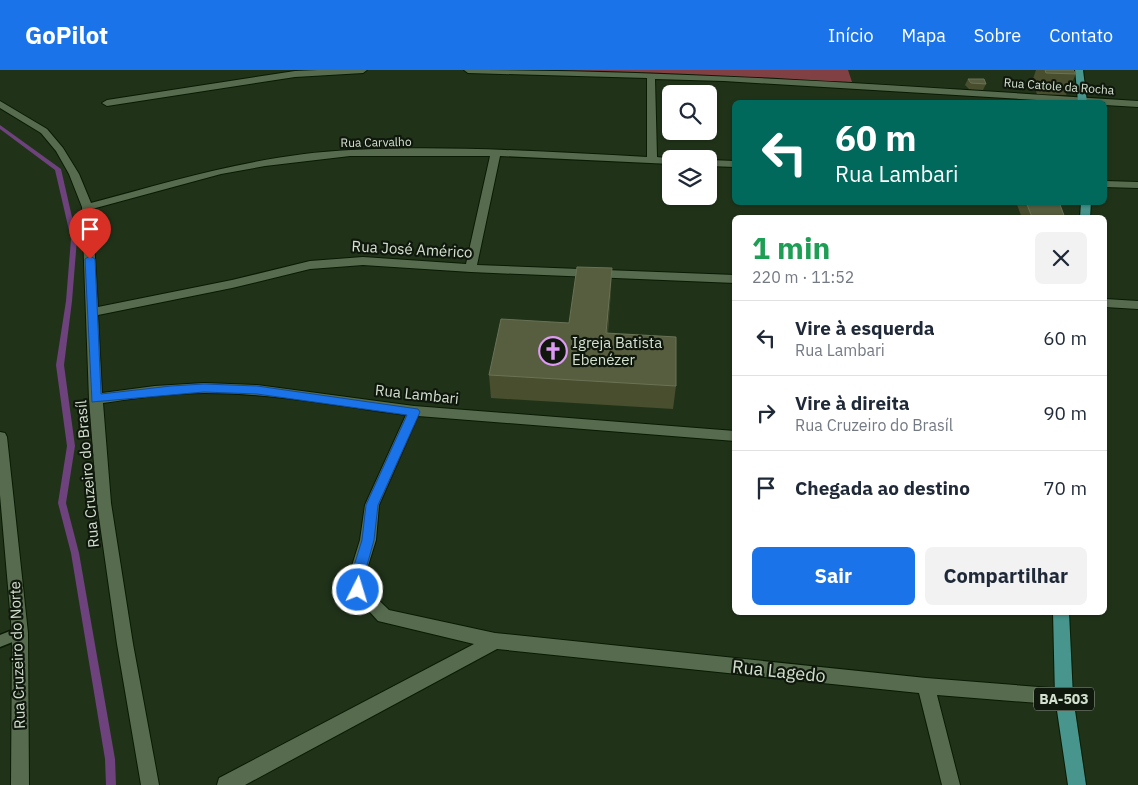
<!DOCTYPE html>
<html lang="pt">
<head>
<meta charset="utf-8">
<style>
	:root { --surface:#fff; --page:#f2f2f3; --text:#1f2937; --muted:#747a83; --line:#e0e1e3; --accent:#1a73e8 }
	body { margin:0; font-family:"IBM Plex Sans",sans-serif; background:var(--page); color:var(--text); height:100vh; display:flex; flex-direction:column; font-size:19px; white-space:nowrap }
	* { box-sizing:border-box; margin:0 }
	p { font-size:16px; color:var(--muted) }
	.icon { flex:none; width:28px; height:28px; fill:none; stroke:currentColor; stroke-width:2; stroke-linecap:round; stroke-linejoin:round }
	.map { position:relative; flex:1; overflow:hidden }
	.sheet { position:absolute; left:732px; top:145px; width:375px; height:400px; display:flex; flex-direction:column; background:var(--surface); border-radius:8px; box-shadow:0 1px 4px #0004 }
	.sheet>* { flex:none }
	.banner { position:absolute; left:732px; top:30px; width:375px; height:105px; border-radius:8px; box-shadow:0 1px 4px #0004; background:#00695c; color:#fff; overflow:hidden }
	.controls { position:absolute; left:662px; top:15px; display:grid; gap:10px }
	.controls a { display:grid; place-items:center; width:55px; height:55px; border-radius:8px; background:var(--surface); box-shadow:0 1px 4px #0004; font-size:25px }
	.pin { position:absolute; display:grid; place-items:center; width:42px; height:42px; color:#fff; margin:-51px -21px; border-radius:50% 50% 50% 0; rotate:-45deg; box-shadow:0 0 5px #0007 }
	.pin .icon { rotate:45deg }
	.me { position:absolute; width:55px; margin:-28px; rotate:5deg; stroke-linejoin:round; filter:drop-shadow(0 0 4px #0008) }
	.turn { display:flex; align-items:center; gap:18px; height:105px; padding:0 20px; font-size:22px }
	.turn .icon { width:65px; height:65px; stroke-width:2.5 }
	.turn b { display:block; font-size:35px; line-height:42px }
	.round { display:grid; place-items:center; flex:none; width:52px; height:52px; border-radius:8px; background:var(--page) }
	.overview { display:flex; align-items:center; justify-content:space-between; height:85px; padding:0 20px }
	h1 { font-size:30px; font-weight:700; line-height:38px; color:#1e9e55 }
	.button { display:flex; gap:10px; margin-top:auto; padding:10px 20px }
	.button a { flex:1; height:58px; border-radius:8px; background:var(--accent); color:#fff; font-size:20px; font-weight:700; line-height:58px; text-align:center }
	.button a+a { background:var(--page); color:var(--text) }
	ul { padding:0; list-style:none }
	li { display:flex; align-items:center; gap:15px; height:75px; padding:0 20px; border-top:1px solid var(--line) }
	li div { flex:1 }
	li b { display:block; font-size:19px }
	li em { font-style:normal }
	header { display:flex; align-items:center; gap:30px; box-sizing:border-box; height:70px; padding:0 25px; background:var(--accent); color:#fff }
	header strong { font-size:24px }
	nav { display:flex; gap:28px; margin-inline-start:auto; font-size:18px }
	.map>svg:first-child { display:block }
	.green { fill:#814144 }
	.lines { fill:none; stroke-linecap:round; stroke-linejoin:round }
	.stream { fill:#6e427c; fill-rule:evenodd }
	.service-casing { stroke:#091b03; stroke-width:3 }
	.minor-casing { stroke:#091b03; stroke-width:2 }
	.primary-casing { stroke:#091b03; stroke-width:2 }
	.service { fill:#576c4f; fill-rule:evenodd }
	.minor { fill:#576c4f; fill-rule:evenodd }
	.primary { fill:#47958c; fill-rule:evenodd }
	.wall { fill:#484e2e }
	.shaded-wall { fill:#313d1e }
	.building { fill:#575e3f; stroke:#6a7256 }
	.route { fill:#1a73e8; stroke:#114b97 }
	.labels { text-anchor:middle; dominant-baseline:central; stroke-width:4.5; stroke-linejoin:round; paint-order:stroke }
	.far-street-label { font-size:12px; fill:#d4e0cf; stroke:#10180d }
	.shield { fill:#10180d; stroke:#99a495; stroke-width:1 }
	.shield-label { font-size:14px; font-weight:bold; fill:#d4e0cf }
	.street-label { font-size:15px; fill:#d4e0cf; stroke:#10180d }
	.poi-label { font-size:15px; fill:#d4e0cf; stroke:#10180d; text-anchor:start }
	.near-street-label { font-size:18px; fill:#d4e0cf; stroke:#10180d }
</style>
</head>
<body>
<header>
<strong>GoPilot</strong>
<nav><a>Início</a><a>Mapa</a><a>Sobre</a><a>Contato</a></nav>
</header>
<div class="map">
<svg width="1138" height="715" viewBox="0 0 1138 715">
	<rect width="100%" height="100%" fill="#203319"/>
	<polygon class="green" points="511,0 848,0 852,12 511,1"/>
	<g class="lines">
		<polygon class="stream" points="0,55 61,99 77,169 72,231 64,295 75,376 66,433 79,483 115,689 116,715 106,715 105,689 71,483 58,433 67,376 56,295 66,231 71,169 55,100 0,59"/>
		<defs>
			<polygon id="service" points="20,557 25,559 27,563 25,567 0,577 0,565"/>
			<g id="minor">
				<polygon points="318,0 367,0 363,3 295,7 107,36 102,33 107,30 295,1"/>
				<path d="M464 0C689 0 913 17 1138 31V37L1105 35V32H1070L724 11 655 9 657 87 674 89H671V94L500 86 477 195 735 205V213L471 202 363 195 310 199 232 218 98 245 102 323 155 316 204 313 257 315 414 336 735 361V371L418 346 379 435 376 470 367 499 366 518 389 540 495 563 926 608 1064 619 1070 621 1073 627 1070 633 1064 635 937 625 960 715H942L919 623 497 579 245 715H217L219 708 474 574 378 551 350 520 351 499 360 470 365 435 406 345C339 336 272 323 205 323 171 323 137 328 103 333L111 433 133 574 159 715H141L117 574 97 433 89 329 82 137 69 104 56 81 41 63 0 38V31L47 59 63 78 79 104 91 133C176 110 262 84 351 80 449 75 549 82 647 87V8L468 3ZM350 86H490L466 194 363 187 310 191 232 210 98 237 92 139 221 104 265 96Z"/>
				<polygon points="709,90 735,91 735,97 709,96"/>
				<polygon points="1105,111 1138,112 1138,118 1105,117"/>
				<polygon points="1105,229 1138,231 1138,239 1105,237"/>
				<polygon points="0,362 5,363 7,367 28,563 29,715 11,715 12,563 0,425"/>
			</g>
			<g id="primary">
				<polygon points="1075,0 1083,0 1087,32 1078,32"/>
				<polygon points="1081,132 1091,132 1090,148 1080,148"/>
				<polygon points="1053,542 1069,542 1073,627 1086,715 1068,715 1055,627"/>
			</g>
		</defs>
		<use href="#service" class="service-casing"/>
		<use href="#minor" class="minor-casing"/>
		<use href="#primary" class="primary-casing"/>
		<use href="#service" class="service"/>
		<use href="#minor" class="minor"/>
		<use href="#primary" class="primary"/>
	</g>
	<g class="wall">
		<polygon points="1036,0 1073,0 1076,4 1066,25 1037,24 1032,12"/>
		<polygon points="968,9 986,14 983,20 969,19 965,15"/>
		<polygon points="1016,132 1059,132 1065,148 1022,148"/>
		<polygon points="611,221 608,263 676,316 673,339 491,328 489,305 569,253"/>
	</g>
	<polygon class="shaded-wall" points="612,198 611,221 605,286 606,263"/>
	<g class="building">
		<polygon points="1045,0 1073,0 1076,4 1046,3"/>
		<polygon points="968,9 984,9 986,14 971,13"/>
		<polygon points="1026,132 1059,132 1065,148 1032,147"/>
		<polygon points="577,197 612,198 606,263 676,267 676,316 489,305 501,249 569,253"/>
	</g>
	<polygon class="route" points="90,186 95,189 101,324 171,316 204,314 257,316 418,339 420,342 378,435 374,470 366,499 363,524 353,524 351,520 353,499 362,470 366,435 407,345 257,324 204,322 92,332 85,189"/>
	<defs>
		<symbol id="church-ring" viewBox="-11 -11 22 22"><circle r="9.5" fill="#10180d" stroke="#dd99f3" stroke-width="1.5"/><path d="M-1.2-6h2.4v3.5h3.3v2.4h-3.3V6h-2.4V-.1h-3.3v-2.4h3.3Z" fill="#dd99f3"/></symbol>
	</defs>
	<g fill-rule="evenodd">
		<use href="#church-ring" x="537" y="265" width="32" height="32"/>
	</g>
	<g class="labels">
		<g class="far-street-label">
			<text transform="translate(1059 16) rotate(4)">Rua Catole da Rocha</text>
			<text transform="translate(376 72) rotate(-1)">Rua Carvalho</text>
		</g>
		<rect class="shield" x="1034" y="617.5" width="60" height="23" rx="4"/>
		<g class="shield-label">
			<text x="1064" y="629">BA-503</text>
		</g>
		<g class="street-label">
			<text transform="translate(412 179) rotate(3)">Rua José Américo</text>
			<text transform="translate(417 324) rotate(6)">Rua Lambari</text>
			<text transform="translate(87 404) rotate(-95)">Rua Cruzeiro do Brasíl</text>
			<text transform="translate(17 585) rotate(-92)">Rua Cruzeiro do Norte</text>
		</g>
		<g class="poi-label">
			<text x="572" y="272">Igreja Batista<tspan x="572" dy="17">Ebenézer</tspan></text>
		</g>
		<g class="near-street-label">
			<text transform="translate(779 601) rotate(6)">Rua Lagedo</text>
		</g>
	</g>
</svg>
<div class="controls">
<a><svg class="icon" aria-label="search" viewBox="0 0 24 24"><circle cx="10" cy="10" r="6"/><path d="M15 15l6 6"/></svg></a>
<a><svg class="icon" aria-label="layers" viewBox="0 0 24 24"><path d="M12 4l9 5-9 5-9-5zM3 14l9 5 9-5"/></svg></a>
</div>
<div class="pin" style="left:90px;top:189px;background:#d93025"><svg class="icon" aria-label="arrive" viewBox="0 0 24 24"><path d="M6 21V4h12l-3 4 3 4H6"/></svg></div>
<svg class="me" style="left:358px;top:520px" viewBox="-20 -20 40 40"><circle r="17" fill="#1a73e8" stroke="#fff" stroke-width="3"/><path d="M0-11L8 9 0 5-8 9z" fill="#fff"/></svg>
<div class="banner">
<div class="turn"><svg class="icon" aria-label="left" viewBox="0 0 24 24"><path d="M17 20v-9H6M10 6l-5 5 5 5"/></svg><div><b>60 m</b>Rua Lambari</div></div>
</div>
<section class="sheet">
<div class="overview"><div><h1>1 min</h1><p>220 m · 11:52</p></div><a class="round"><svg class="icon" aria-label="close" viewBox="0 0 24 24"><path d="M6 6l12 12M18 6L6 18"/></svg></a></div>
<ul>
<li><svg class="icon" aria-label="left" viewBox="0 0 24 24"><path d="M17 20v-9H6M10 6l-5 5 5 5"/></svg><div><b>Vire à esquerda</b><p>Rua Lambari</p></div><em>60 m</em></li>
<li><svg class="icon" aria-label="right" viewBox="0 0 24 24"><path d="M7 20v-9h11M14 6l5 5-5 5"/></svg><div><b>Vire à direita</b><p>Rua Cruzeiro do Brasíl</p></div><em>90 m</em></li>
<li><svg class="icon" aria-label="arrive" viewBox="0 0 24 24"><path d="M6 21V4h12l-3 4 3 4H6"/></svg><div><b>Chegada ao destino</b></div><em>70 m</em></li>
</ul>
<div class="button"><a>Sair</a><a>Compartilhar</a></div>
</section>
</div>
</body>
</html>
